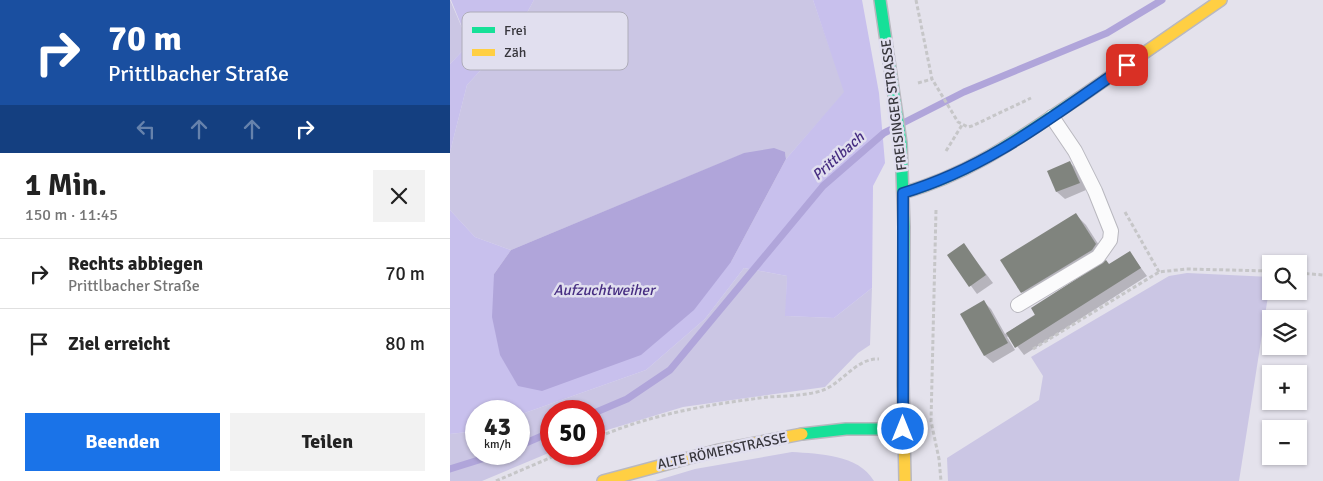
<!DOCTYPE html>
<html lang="de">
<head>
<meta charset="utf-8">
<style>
	:root { --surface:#fff; --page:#f2f2f2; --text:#222; --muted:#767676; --line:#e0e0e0; --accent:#1a73e8 }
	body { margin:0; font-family:Signika,sans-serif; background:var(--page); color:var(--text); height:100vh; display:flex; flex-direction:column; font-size:19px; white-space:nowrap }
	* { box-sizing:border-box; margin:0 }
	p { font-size:16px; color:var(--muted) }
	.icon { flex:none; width:28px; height:28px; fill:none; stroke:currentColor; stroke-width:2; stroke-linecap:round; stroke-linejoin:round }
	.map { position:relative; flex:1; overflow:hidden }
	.drawer { display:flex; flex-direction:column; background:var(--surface); width:450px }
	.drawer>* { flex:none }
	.hud { background:#1a4fa0; color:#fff; overflow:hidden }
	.buttons { position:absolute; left:812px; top:255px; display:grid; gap:10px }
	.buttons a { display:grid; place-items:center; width:45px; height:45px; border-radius:0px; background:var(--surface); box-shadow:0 1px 4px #0004; font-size:25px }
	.speed { position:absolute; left:15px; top:400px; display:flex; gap:10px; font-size:25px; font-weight:700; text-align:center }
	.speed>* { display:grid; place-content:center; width:65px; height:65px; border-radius:50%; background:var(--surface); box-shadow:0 1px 4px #0004; line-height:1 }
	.speed small { font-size:12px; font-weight:400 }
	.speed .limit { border:8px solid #d22; background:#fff; color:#111 }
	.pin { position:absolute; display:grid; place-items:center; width:42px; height:42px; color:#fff; margin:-21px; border-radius:10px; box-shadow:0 2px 8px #0006 }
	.me { position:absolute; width:55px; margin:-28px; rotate:0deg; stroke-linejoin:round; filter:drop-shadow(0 0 4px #0008) }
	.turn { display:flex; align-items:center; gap:18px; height:105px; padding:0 25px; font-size:22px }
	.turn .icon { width:65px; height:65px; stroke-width:2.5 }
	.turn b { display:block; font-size:35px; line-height:42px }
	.lanes { display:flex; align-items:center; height:48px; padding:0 25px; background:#0003; justify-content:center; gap:25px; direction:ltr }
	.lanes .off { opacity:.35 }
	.round { display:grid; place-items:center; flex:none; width:52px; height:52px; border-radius:0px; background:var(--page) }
	.overview { display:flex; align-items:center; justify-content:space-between; height:85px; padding:0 25px }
	h1 { font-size:30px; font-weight:700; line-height:38px }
	.cta { display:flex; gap:10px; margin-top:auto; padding:10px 25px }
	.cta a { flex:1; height:58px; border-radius:0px; background:var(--accent); color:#fff; font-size:20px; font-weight:700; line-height:58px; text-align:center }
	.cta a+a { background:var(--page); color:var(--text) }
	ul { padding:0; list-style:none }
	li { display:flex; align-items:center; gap:15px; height:70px; padding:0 25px; border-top:1px solid var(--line) }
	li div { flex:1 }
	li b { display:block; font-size:19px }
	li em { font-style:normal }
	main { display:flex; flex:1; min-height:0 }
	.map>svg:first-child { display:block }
	.green { fill:#cbc6e4 }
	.forest { fill:#c8c0ed }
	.water { fill:#b0a5da }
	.shadow { fill:#0003 }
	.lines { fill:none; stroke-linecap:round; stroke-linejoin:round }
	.stream { stroke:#b0a5da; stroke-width:7 }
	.building { fill:#80847e }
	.lane-casing { stroke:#b9b8bf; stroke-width:16 }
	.fast-casing { stroke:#b9b8bf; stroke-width:14 }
	.slow-casing { stroke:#b9b8bf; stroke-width:14 }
	.path { stroke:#c6c6c8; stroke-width:3; stroke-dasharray:4 2.5; stroke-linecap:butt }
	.lane { stroke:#fbfbfc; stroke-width:14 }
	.fast { stroke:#16e098; stroke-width:11 }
	.slow { stroke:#ffcf43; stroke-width:11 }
	.route-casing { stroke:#114b97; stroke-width:12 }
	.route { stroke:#1a73e8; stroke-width:9 }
	.labels { text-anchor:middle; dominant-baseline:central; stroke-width:5; stroke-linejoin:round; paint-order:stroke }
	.street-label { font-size:14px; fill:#37363c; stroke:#e1dfef }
	.water-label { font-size:15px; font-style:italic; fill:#462d81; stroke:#e1dfef }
	.key { fill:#e1dfef; stroke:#aeacb9; stroke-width:1 }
	.key-label { font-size:14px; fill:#37363c }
</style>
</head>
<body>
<main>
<section class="drawer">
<div class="hud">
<div class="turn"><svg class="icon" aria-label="right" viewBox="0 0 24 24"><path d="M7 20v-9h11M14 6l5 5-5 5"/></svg><div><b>70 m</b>Prittlbacher Straße</div></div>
<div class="lanes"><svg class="icon off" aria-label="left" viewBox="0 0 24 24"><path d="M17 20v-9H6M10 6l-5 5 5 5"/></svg><svg class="icon off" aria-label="ahead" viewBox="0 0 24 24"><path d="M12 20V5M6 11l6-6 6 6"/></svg><svg class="icon off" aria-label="ahead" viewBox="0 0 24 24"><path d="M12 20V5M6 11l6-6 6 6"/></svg><svg class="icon" aria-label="right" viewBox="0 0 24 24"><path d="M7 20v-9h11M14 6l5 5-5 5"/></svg></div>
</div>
<div class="overview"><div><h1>1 Min.</h1><p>150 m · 11:45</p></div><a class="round"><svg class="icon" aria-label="close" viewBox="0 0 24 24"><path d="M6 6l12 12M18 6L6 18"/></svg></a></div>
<ul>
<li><svg class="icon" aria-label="right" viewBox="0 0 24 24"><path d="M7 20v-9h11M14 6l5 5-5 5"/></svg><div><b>Rechts abbiegen</b><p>Prittlbacher Straße</p></div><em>70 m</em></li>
<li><svg class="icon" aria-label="arrive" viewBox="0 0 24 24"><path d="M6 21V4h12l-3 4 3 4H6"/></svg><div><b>Ziel erreicht</b></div><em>80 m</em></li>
</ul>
<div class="cta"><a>Beenden</a><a>Teilen</a></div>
</section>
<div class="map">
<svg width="873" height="481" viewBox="0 0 873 481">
	<rect width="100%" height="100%" fill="#e4e2ec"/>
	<g class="green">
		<polygon points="0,0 19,44 0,64"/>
		<polygon points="84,0 363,0 395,92 336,159 335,152 295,153 61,250 25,237 0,210 0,152 17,85 67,31"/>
		<polygon points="294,268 337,276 336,316 384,318 422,288 420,345 408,353 375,387 233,407 144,434 144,411 101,411 101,452 32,481 0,481 0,434 26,431 26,454 69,454 69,415 196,370 255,319"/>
		<polygon points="737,273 821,277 789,481 498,481 497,458 589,400 593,376 581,357 719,276"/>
		<path d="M342 452C369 454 408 454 424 481H205L245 469Z"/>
	</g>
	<g class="forest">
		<polygon points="1,0 84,0 67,31 17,85 0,152 0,64 19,44"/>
		<polygon points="363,0 412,0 429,93 435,163 423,186 422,288 384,318 335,316 337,276 294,268 255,319 196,370 69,415 69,411 26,411 26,431 0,434 0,210 25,237 61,250 44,274 281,262 336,159 394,92"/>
	</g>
	<polygon class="water" points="324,148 335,152 336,159 281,262 244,310 191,355 92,391 68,386 50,355 42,317 44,274 61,250 294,153"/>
	<g class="shadow">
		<polygon points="620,163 628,170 636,190 615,199 607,192 599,171"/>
		<polygon points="626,215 636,225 656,256 583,303 572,292"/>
		<polygon points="514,245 543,283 527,294 498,255"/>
		<polygon points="680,253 697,276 574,355 559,336 557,337 565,350 543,363 535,356 512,314 534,302 541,309 555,334"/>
	</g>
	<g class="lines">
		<g class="stream">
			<polyline points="455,122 514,92 657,33 712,0"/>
			<polyline points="144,413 177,399 220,370 373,186 434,133 444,128"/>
			<polyline points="69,446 101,432"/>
			<polyline points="0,469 48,454"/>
		</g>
	</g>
	<g class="building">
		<polygon points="620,161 630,183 606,192 597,171"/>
		<polygon points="626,213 646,244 642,250 571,293 550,260"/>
		<polygon points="514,243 536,275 519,287 497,255"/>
		<polygon points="680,251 691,268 565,348 556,333 585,315 581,308 656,260 659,264"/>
		<polygon points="534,300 558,343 534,356 510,314"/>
	</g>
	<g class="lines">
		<defs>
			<polyline id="lane" points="568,305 648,257 660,240 661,231 645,191 625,151 602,117"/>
			<g id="fast">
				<polyline points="430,0 451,143 454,227 453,384"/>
				<path d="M453 193C523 173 569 138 629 98"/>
				<polyline points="352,434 396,429 453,429"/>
			</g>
			<g id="slow">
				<polyline points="629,98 771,0"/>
				<polyline points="453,384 455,481"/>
				<polyline points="153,481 269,450 352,434"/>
			</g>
		</defs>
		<use href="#lane" class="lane-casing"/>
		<use href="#fast" class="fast-casing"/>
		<use href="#slow" class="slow-casing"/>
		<g class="path">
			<polyline points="466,0 482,79 508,122 518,127 522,126 581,98"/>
			<polyline points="468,83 482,79"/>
			<polyline points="496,151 512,125"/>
			<polyline points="486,210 481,421 489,459 491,481"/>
			<polyline points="675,212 709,272"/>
			<polyline points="849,273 873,275"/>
			<polyline points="583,349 709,272 736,269 821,271"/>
			<path d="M144 439C197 415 260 404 318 397 334 396 350 396 367 392 391 387 404 358 429 359"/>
			<polyline points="46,481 109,454"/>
		</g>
		<use href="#lane" class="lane"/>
		<use href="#fast" class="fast"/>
		<use href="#slow" class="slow"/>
	</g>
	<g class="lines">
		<defs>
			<path id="route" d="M453 429V193C540 167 604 115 677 65"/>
		</defs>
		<use href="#route" class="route-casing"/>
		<use href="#route" class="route"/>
	</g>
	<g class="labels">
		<g class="street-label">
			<text transform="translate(444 105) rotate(-97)">FREISINGER STRASSE</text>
			<text transform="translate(272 451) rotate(-12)">ALTE RÖMERSTRASSE</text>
		</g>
		<g class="water-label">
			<text transform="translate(388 156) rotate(-42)">Prittlbach</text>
			<text x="154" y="290">Aufzuchtweiher</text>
		</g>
	</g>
	<rect x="12" y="12" width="166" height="58" rx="8" class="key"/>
	<rect x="22" y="27" width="23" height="6" fill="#16e098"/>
	<rect x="22" y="49" width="23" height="7" fill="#ffcf43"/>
	<g class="key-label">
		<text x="54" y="35">Frei</text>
		<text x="54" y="57">Zäh</text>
	</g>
</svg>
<div class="buttons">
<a><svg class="icon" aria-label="search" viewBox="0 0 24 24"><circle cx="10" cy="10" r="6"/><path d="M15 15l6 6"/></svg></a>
<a><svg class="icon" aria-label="layers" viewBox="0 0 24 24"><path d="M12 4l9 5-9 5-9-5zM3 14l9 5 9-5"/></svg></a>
<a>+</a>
<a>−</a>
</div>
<div class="speed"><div>43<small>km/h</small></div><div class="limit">50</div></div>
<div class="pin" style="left:677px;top:65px;background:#d93025"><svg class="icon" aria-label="arrive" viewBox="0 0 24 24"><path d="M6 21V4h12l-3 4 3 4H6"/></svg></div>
<svg class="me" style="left:453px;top:429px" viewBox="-20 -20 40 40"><circle r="17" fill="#1a73e8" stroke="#fff" stroke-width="3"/><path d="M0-11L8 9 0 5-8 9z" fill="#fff"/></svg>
</div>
</main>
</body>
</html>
